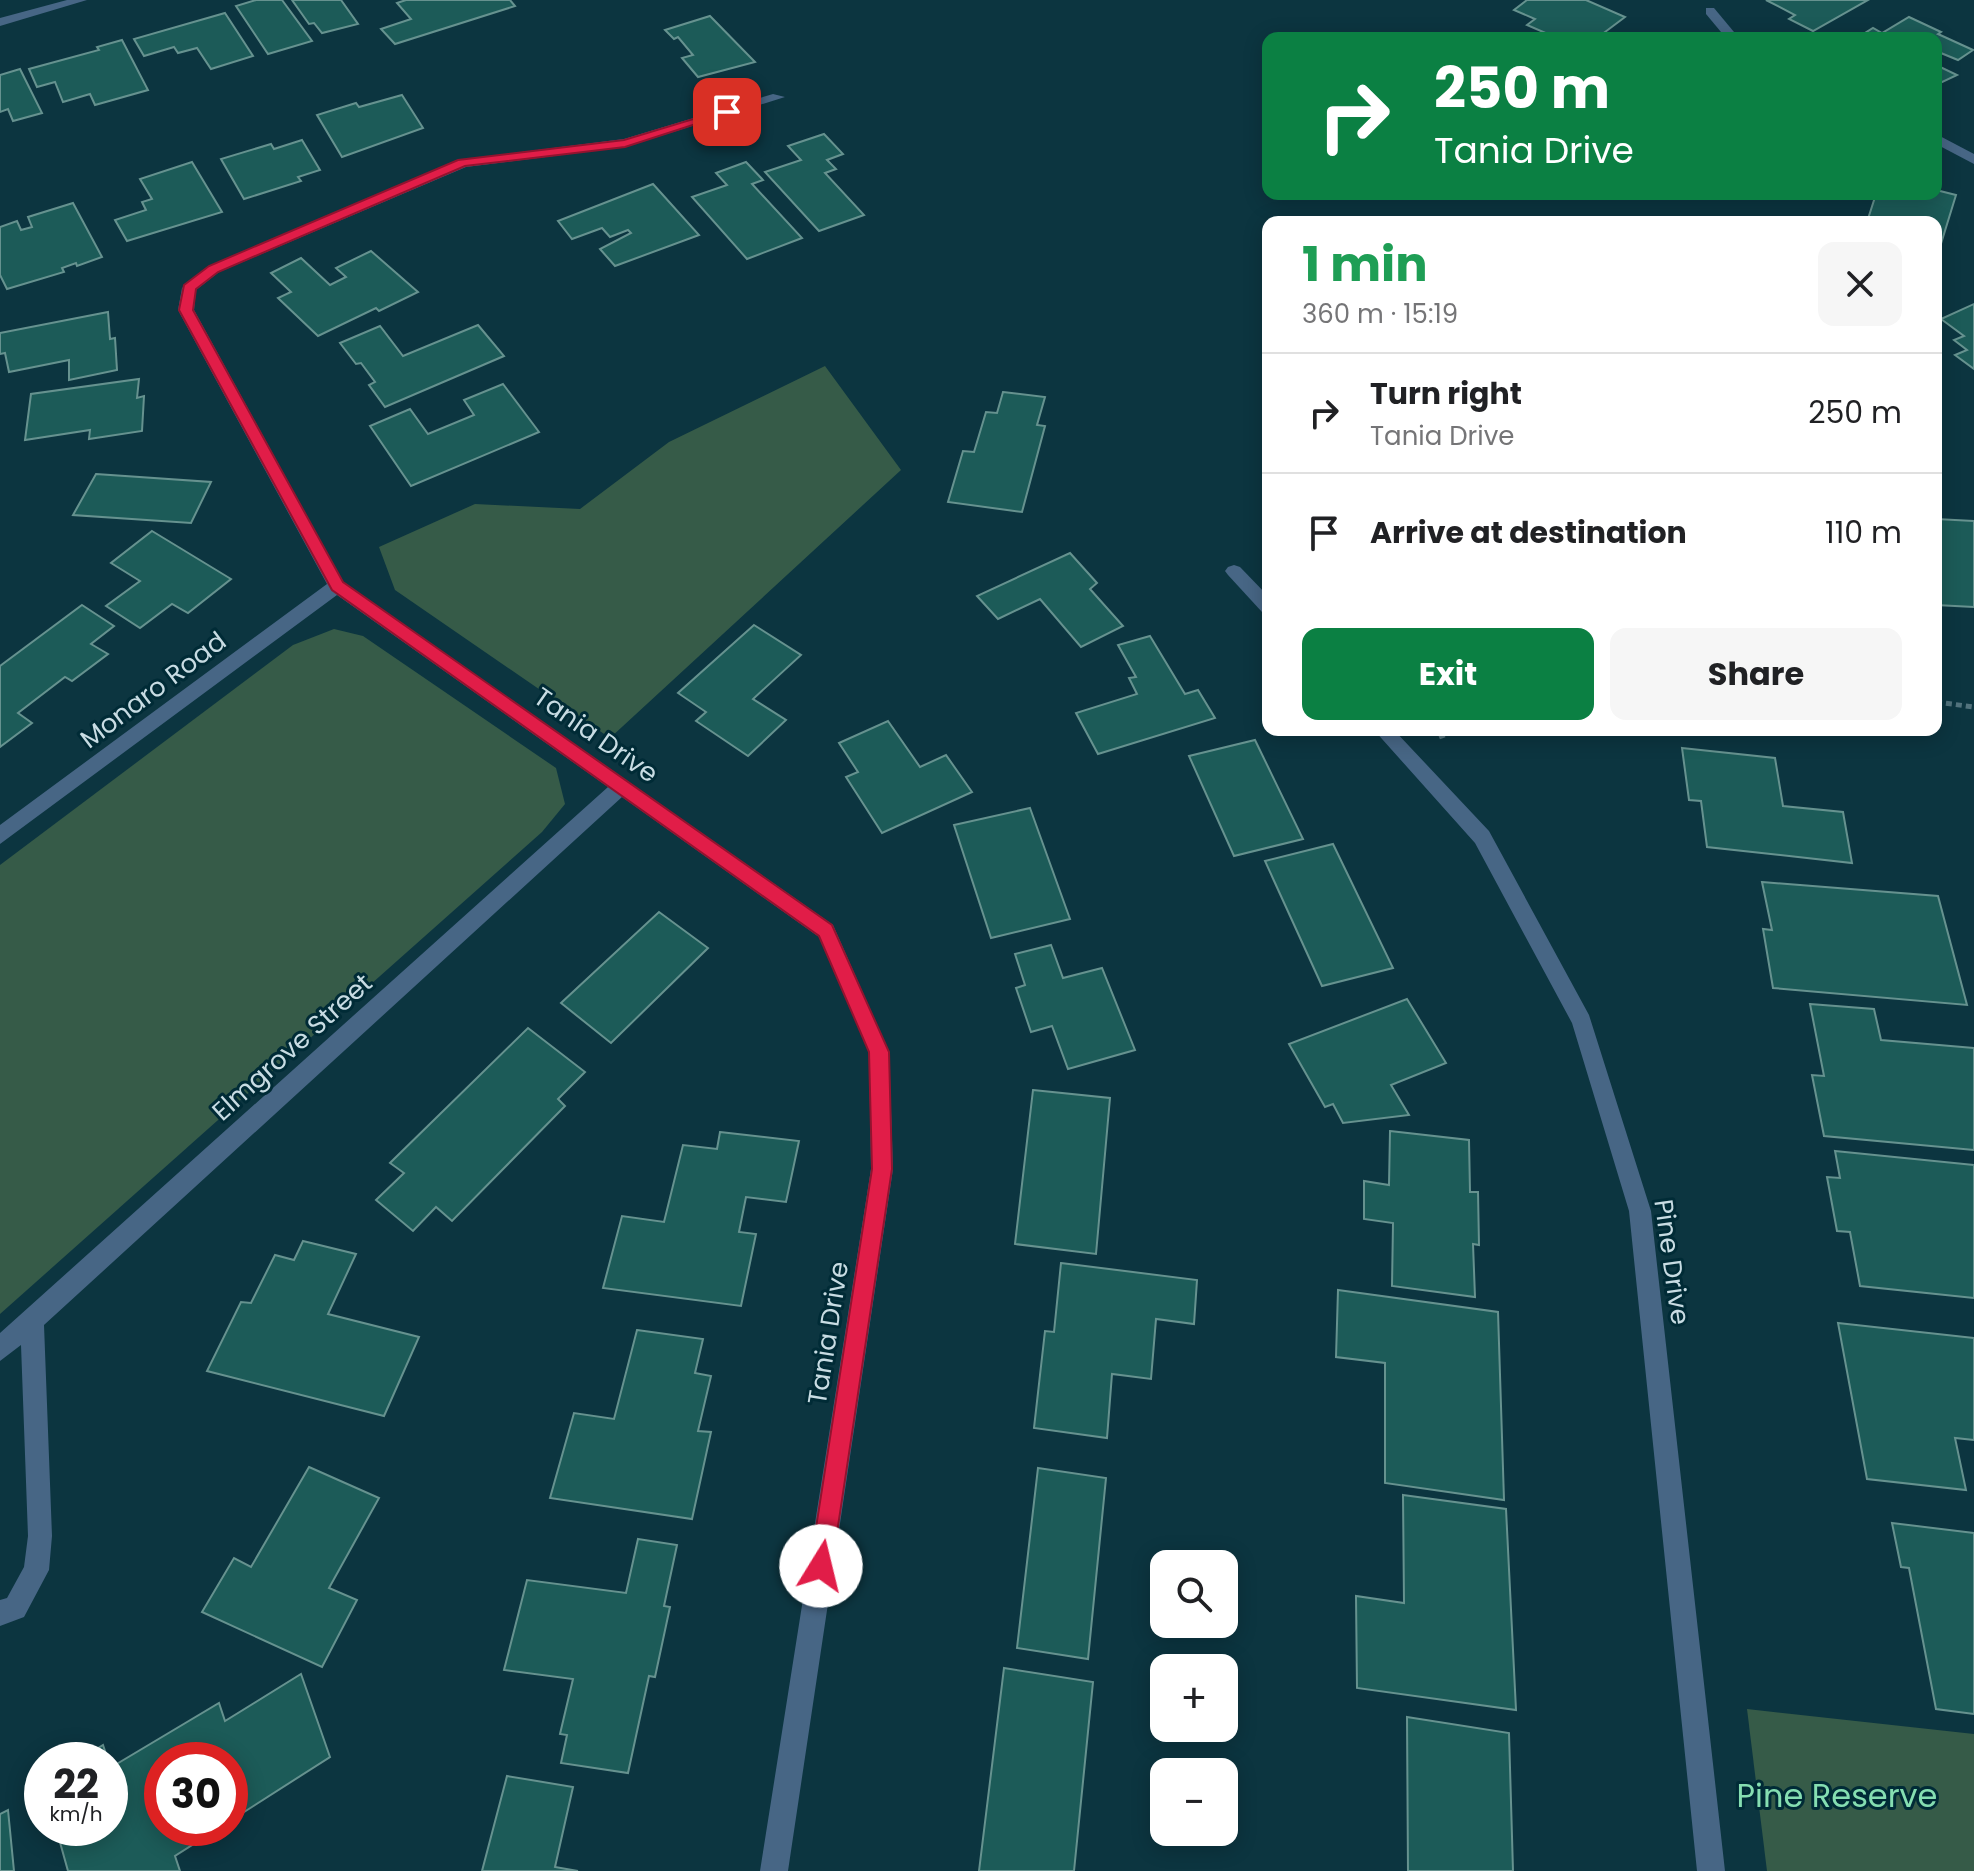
<!DOCTYPE html>
<html lang="en">
<head>
<meta charset="utf-8">
<style>
	:root { --surface:#fff; --page:#f6f6f6; --text:#202124; --muted:#757577; --line:#e0e0e0; --accent:#0b8043 }
	body { margin:0; font-family:Poppins,sans-serif; background:var(--page); color:var(--text); height:100vh; display:flex; flex-direction:column; font-size:30px; white-space:nowrap }
	* { box-sizing:border-box; margin:0 }
	p { font-size:26px; color:var(--muted) }
	.icon { flex:none; width:44px; height:44px; fill:none; stroke:currentColor; stroke-width:2; stroke-linecap:round; stroke-linejoin:round }
	.map { position:relative; flex:1; overflow:hidden }
	.details { position:absolute; left:1262px; top:216px; width:680px; height:520px; display:flex; flex-direction:column; background:var(--surface); border-radius:16px; box-shadow:0 4px 20px #0003 }
	.details>* { flex:none }
	.guide { position:absolute; left:1262px; top:32px; width:680px; height:168px; border-radius:16px; box-shadow:0 4px 20px #0003; background:#0b8043; color:#fff; overflow:hidden }
	.fabs { position:absolute; left:1150px; top:1550px; display:grid; gap:16px }
	.fabs a { display:grid; place-items:center; width:88px; height:88px; border-radius:16px; background:var(--surface); box-shadow:0 4px 20px #0003; font-size:40px }
	.speed { position:absolute; left:24px; top:1742px; display:flex; gap:16px; font-size:40px; font-weight:700; text-align:center }
	.speed>* { display:grid; place-content:center; width:104px; height:104px; border-radius:50%; background:var(--surface); box-shadow:0 4px 20px #0003; line-height:1 }
	.speed small { font-size:20px; font-weight:400 }
	.speed .limit { border:12px solid #d22; background:#fff; color:#111 }
	.pin { position:absolute; display:grid; place-items:center; width:68px; height:68px; color:#fff; margin:-34px; border-radius:16px; box-shadow:0 4px 12px #0006 }
	.me { position:absolute; width:88px; margin:-44px; rotate:9deg; stroke-linejoin:round; filter:drop-shadow(0 0 6px #0008) }
	.turn { display:flex; align-items:center; gap:28px; height:168px; padding:0 40px; font-size:36px }
	.turn .icon { width:104px; height:104px; stroke-width:2.5 }
	.turn b { display:block; font-size:56px; line-height:68px }
	.round { display:grid; place-items:center; flex:none; width:84px; height:84px; border-radius:16px; background:var(--page) }
	.overview { display:flex; align-items:center; justify-content:space-between; height:136px; padding:0 40px }
	h1 { font-size:48px; font-weight:700; line-height:60px; color:#1e9e55 }
	.cta { display:flex; gap:16px; margin-top:auto; padding:16px 40px }
	.cta a { flex:1; height:92px; border-radius:16px; background:var(--accent); color:#fff; font-size:32px; font-weight:700; line-height:92px; text-align:center }
	.cta a+a { background:var(--page); color:var(--text) }
	ul { padding:0; list-style:none }
	li { display:flex; align-items:center; gap:24px; height:120px; padding:0 40px; border-top:2px solid var(--line) }
	li div { flex:1 }
	li b { display:block; font-size:30px }
	li em { font-style:normal }
	.map>svg:first-child { display:block }
	.green { fill:#365b48 }
	.building { fill:#1c5b58; stroke:#66928f; stroke-width:2 }
	.lines { fill:none; stroke-linecap:round; stroke-linejoin:round }
	.path { stroke:#52737d; stroke-width:5; stroke-dasharray:6 4; stroke-linecap:butt }
	.minor { fill:#476685; fill-rule:evenodd }
	.route { fill:#e11d48; stroke:#92132f; stroke-width:2 }
	.labels { text-anchor:middle; dominant-baseline:central; stroke-width:6; stroke-linejoin:round; paint-order:stroke }
	.street-label { font-size:26px; fill:#c8dce3; stroke:#002b36 }
	.near-park-label { font-size:32px; fill:#85deb1; stroke:#002b36 }
</style>
</head>
<body>
<div class="map">
<svg width="1974" height="1871" viewBox="0 0 1974 1871">
	<rect width="100%" height="100%" fill="#0c3540"/>
	<g class="green">
		<polygon points="825,366 901,470 610,738 395,590 379,547 475,504 580,509 669,442"/>
		<polygon points="334,629 363,636 556,768 565,804 542,832 0,1314 0,865 293,645"/>
		<polygon points="1747,1709 1974,1734 1974,1871 1767,1871"/>
	</g>
	<g class="building">
		<polygon points="256,0 282,0 312,41 268,54 236,6"/>
		<polygon points="292,0 341,0 358,24 322,33 314,23 309,24"/>
		<polygon points="406,0 510,0 515,6 395,44 381,29 411,19 397,3"/>
		<polygon points="1527,0 1586,0 1625,17 1597,38 1557,38 1527,25 1535,19 1514,10"/>
		<polygon points="1766,0 1868,0 1813,31 1789,19 1795,15"/>
		<polygon points="225,13 253,56 211,69 197,48 178,53 174,47 144,56 134,39"/>
		<polygon points="710,16 755,62 698,77 682,58 693,55 678,37 674,39 665,30"/>
		<polygon points="1909,17 1941,32 1938,34 1973,50 1958,60 1936,51 1936,38 1857,38 1873,28 1882,33"/>
		<polygon points="122,40 148,90 95,105 90,94 63,102 55,82 37,87 29,69 99,50 97,47"/>
		<polygon points="1936,65 1957,75 1936,85"/>
		<polygon points="20,69 42,113 13,121 8,109 0,112 0,75"/>
		<polygon points="402,95 423,128 342,157 317,115 356,103 359,107"/>
		<polygon points="824,134 843,154 827,160 836,169 825,173 864,215 819,231 765,172 801,160 788,146"/>
		<polygon points="302,140 320,170 298,177 301,181 244,199 221,159 271,144 274,149"/>
		<polygon points="192,162 222,212 127,241 115,220 146,210 142,202 152,199 140,179"/>
		<polygon points="746,162 763,180 752,184 802,238 747,259 692,197 727,185 716,173"/>
		<polygon points="653,184 699,235 615,266 600,249 631,233 628,230 610,237 602,228 572,239 558,221"/>
		<polygon points="1936,190 1956,195 1936,260 1936,222 1867,222 1876,194 1936,194"/>
		<polygon points="73,203 102,257 77,266 76,263 62,268 64,272 7,289 0,275 0,227 17,221 21,230 32,227 28,217"/>
		<polygon points="371,251 418,292 379,311 376,308 318,336 278,298 291,292 271,273 301,258 330,285 346,277 336,268"/>
		<polygon points="1974,304 1974,369 1955,355 1967,350 1954,340 1964,336 1941,319"/>
		<polygon points="108,312 110,339 115,338 117,370 69,380 69,360 9,372 5,353 0,354 0,333"/>
		<polygon points="478,325 504,356 385,407 369,385 375,382 361,363 356,364 340,343 380,326 403,356"/>
		<polygon points="139,379 137,398 144,396 142,431 89,439 90,430 25,440 31,394"/>
		<polygon points="503,384 539,432 411,486 370,426 410,409 428,434 474,415 464,400"/>
		<polygon points="1003,392 1045,397 1037,425 1045,426 1022,512 948,502 963,451 974,452 986,412 997,413"/>
		<polygon points="96,474 211,482 191,523 73,515"/>
		<polygon points="1936,519 1974,521 1974,607 1936,605"/>
		<polygon points="152,531 231,579 188,613 172,604 140,628 106,606 140,581 111,563"/>
		<polygon points="1070,553 1097,583 1090,589 1123,626 1081,647 1040,599 998,619 977,596"/>
		<polygon points="82,605 114,626 91,644 108,654 72,681 65,677 18,713 32,723 0,747 0,666"/>
		<polygon points="754,625 801,655 753,699 786,720 748,756 696,721 706,712 678,693"/>
		<polygon points="1150,636 1185,694 1198,690 1215,718 1098,754 1076,713 1137,694 1129,678 1136,677 1118,645"/>
		<polygon points="888,721 920,767 946,755 972,792 882,833 846,777 858,772 839,743"/>
		<polygon points="1255,740 1303,839 1234,856 1189,756"/>
		<polygon points="1682,748 1775,758 1783,806 1843,812 1852,863 1707,847 1701,801 1689,800"/>
		<polygon points="1030,808 1070,919 991,938 954,825"/>
		<polygon points="1333,844 1393,968 1322,986 1265,861"/>
		<polygon points="1762,882 1938,896 1967,1005 1773,988 1763,929 1772,930"/>
		<polygon points="659,912 708,948 611,1043 561,1003"/>
		<polygon points="1051,945 1063,978 1102,968 1135,1050 1068,1069 1052,1026 1031,1032 1016,988 1025,985 1015,954"/>
		<polygon points="1407,999 1446,1063 1391,1085 1409,1115 1343,1123 1333,1104 1325,1107 1289,1044"/>
		<polygon points="1810,1004 1874,1009 1881,1040 1974,1048 1974,1150 1824,1136 1812,1075 1824,1076"/>
		<polygon points="528,1028 585,1072 558,1099 565,1106 452,1221 436,1207 413,1231 376,1200 404,1173 390,1163"/>
		<polygon points="1033,1090 1110,1098 1096,1254 1015,1244"/>
		<polygon points="1390,1131 1469,1140 1470,1192 1478,1192 1479,1245 1473,1244 1475,1297 1392,1286 1393,1223 1364,1219 1364,1181 1389,1185"/>
		<polygon points="720,1132 799,1141 786,1202 746,1197 739,1232 756,1234 741,1306 603,1288 622,1216 664,1222 683,1145 717,1149"/>
		<polygon points="1835,1151 1974,1165 1974,1298 1860,1286 1850,1232 1837,1231 1827,1177 1840,1178"/>
		<polygon points="303,1241 356,1254 328,1314 419,1337 384,1416 207,1371 241,1302 251,1303 275,1255 294,1260"/>
		<polygon points="1061,1263 1197,1280 1194,1324 1156,1319 1151,1379 1112,1374 1107,1438 1034,1428 1045,1331 1054,1332"/>
		<polygon points="1338,1290 1498,1312 1504,1500 1385,1483 1385,1363 1336,1357"/>
		<polygon points="1838,1323 1974,1338 1974,1440 1955,1438 1966,1490 1867,1479"/>
		<polygon points="637,1330 703,1339 695,1373 711,1376 698,1431 711,1432 692,1519 550,1498 574,1413 614,1419"/>
		<polygon points="309,1467 379,1498 329,1588 357,1600 322,1667 202,1612 234,1558 251,1567"/>
		<polygon points="1038,1468 1106,1478 1088,1659 1017,1648"/>
		<polygon points="1403,1495 1506,1509 1516,1710 1357,1688 1356,1596 1404,1603"/>
		<polygon points="1892,1523 1974,1533 1974,1714 1936,1709 1909,1568 1901,1567"/>
		<polygon points="638,1539 677,1545 664,1606 670,1607 655,1677 649,1676 628,1773 561,1763 567,1735 560,1734 573,1679 504,1670 527,1580 626,1593"/>
		<polygon points="1004,1668 1093,1682 1074,1871 979,1871"/>
		<polygon points="301,1674 330,1757 230,1821 230,1760 162,1760 162,1828 219,1828 175,1856 180,1871 68,1871 56,1828 110,1828 110,1768 219,1703 225,1721"/>
		<polygon points="1407,1717 1509,1733 1513,1871 1408,1871"/>
		<polygon points="103,1745 108,1760 79,1760"/>
		<polygon points="507,1776 573,1787 555,1867 578,1871 482,1871"/>
		<polygon points="8,1810 14,1871 0,1871 0,1814"/>
	</g>
	<g class="lines">
		<g class="path">
			<polyline points="1936,702 1974,707"/>
			<polyline points="1439,737 1457,730"/>
		</g>
		<g class="minor">
			<polygon points="67,0 87,0 0,26 0,18"/>
			<polygon points="1706,8 1714,8 1739,38 1726,38 1706,14"/>
			<polygon points="773,94 785,97 625,147 466,167 219,272 196,290 194,310 343,582 833,925 889,1052 893,1169 788,1871 760,1871 871,1169 869,1052 819,937 622,797 44,1325 52,1536 49,1570 24,1617 0,1626 0,1600 7,1598 24,1567 28,1536 21,1345 0,1361 0,1333 608,787 337,595 0,844 0,825 327,584 178,310 182,288 209,266 458,160 624,139"/>
			<polygon points="1936,134 1974,154 1974,164 1936,144"/>
			<polygon points="1234,565 1240,567 1268,596 1268,613 1262,612 1228,575 1225,571 1228,567"/>
			<polygon points="1374,730 1394,730 1489,831 1589,1015 1651,1211 1725,1871 1697,1871 1629,1211 1572,1023 1475,843"/>
		</g>
	</g>
	<polygon class="route" points="723,110 733,112 625,147 465,166 218,272 196,289 193,310 343,582 832,925 889,1052 892,1169 832,1566 829,1574 821,1577 813,1574 810,1566 872,1169 869,1052 819,936 332,590 179,310 184,285 209,266 458,160 624,140"/>
	<g class="labels">
		<g class="street-label">
			<text transform="translate(153 690) rotate(-37)">Monaro Road</text>
			<text transform="translate(596 735) rotate(35)">Tania Drive</text>
			<text transform="translate(292 1047) rotate(-42)">Elmgrove Street</text>
			<text transform="translate(1672 1262) rotate(82)">Pine Drive</text>
			<text transform="translate(828 1333) rotate(-81)">Tania Drive</text>
		</g>
		<g class="near-park-label">
			<text x="1837" y="1795">Pine Reserve</text>
		</g>
	</g>
</svg>
<div class="fabs">
<a><svg class="icon" aria-label="search" viewBox="0 0 24 24"><circle cx="10" cy="10" r="6"/><path d="M15 15l6 6"/></svg></a>
<a>+</a>
<a>−</a>
</div>
<div class="speed"><div>22<small>km/h</small></div><div class="limit">30</div></div>
<div class="pin" style="left:727px;top:112px;background:#d93025"><svg class="icon" aria-label="arrive" viewBox="0 0 24 24"><path d="M6 21V4h12l-3 4 3 4H6"/></svg></div>
<svg class="me" style="left:821px;top:1566px" viewBox="-20 -20 40 40"><circle r="19" fill="#fff"/><path d="M0-13L10 11 0 6-10 11z" fill="#e11d48"/></svg>
<div class="guide">
<div class="turn"><svg class="icon" aria-label="right" viewBox="0 0 24 24"><path d="M7 20v-9h11M14 6l5 5-5 5"/></svg><div><b>250 m</b>Tania Drive</div></div>
</div>
<section class="details">
<div class="overview"><div><h1>1 min</h1><p>360 m · 15:19</p></div><a class="round"><svg class="icon" aria-label="close" viewBox="0 0 24 24"><path d="M6 6l12 12M18 6L6 18"/></svg></a></div>
<ul>
<li><svg class="icon" aria-label="right" viewBox="0 0 24 24"><path d="M7 20v-9h11M14 6l5 5-5 5"/></svg><div><b>Turn right</b><p>Tania Drive</p></div><em>250 m</em></li>
<li><svg class="icon" aria-label="arrive" viewBox="0 0 24 24"><path d="M6 21V4h12l-3 4 3 4H6"/></svg><div><b>Arrive at destination</b></div><em>110 m</em></li>
</ul>
<div class="cta"><a>Exit</a><a>Share</a></div>
</section>
</div>
</body>
</html>
